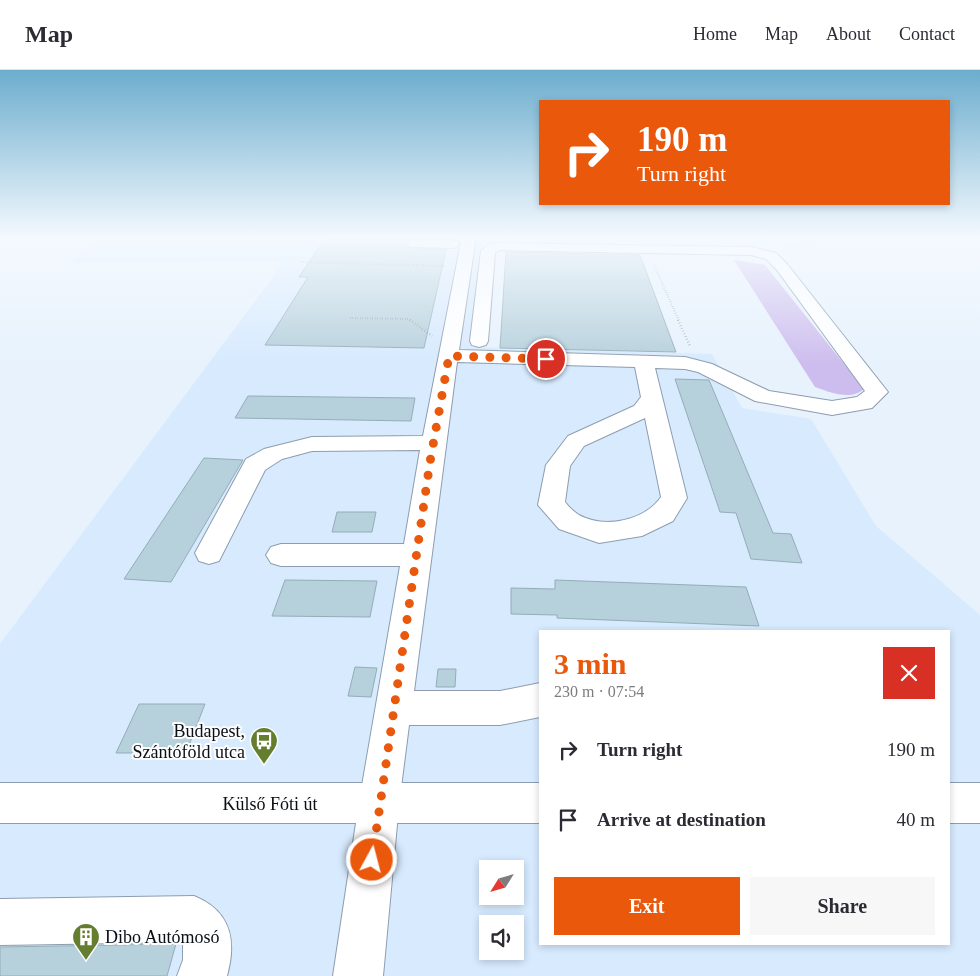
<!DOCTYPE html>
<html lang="en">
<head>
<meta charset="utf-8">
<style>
	:root { --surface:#fff; --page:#f7f7f7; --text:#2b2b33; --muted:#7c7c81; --line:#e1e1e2; --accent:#ea580c }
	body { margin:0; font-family:Georgia,serif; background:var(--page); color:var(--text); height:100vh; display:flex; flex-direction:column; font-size:19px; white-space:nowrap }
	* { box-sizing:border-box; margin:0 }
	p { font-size:16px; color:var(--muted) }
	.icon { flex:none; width:28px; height:28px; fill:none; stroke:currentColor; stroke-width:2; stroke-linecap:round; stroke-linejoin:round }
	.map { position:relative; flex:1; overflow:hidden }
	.drawer { position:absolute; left:539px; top:560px; width:411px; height:315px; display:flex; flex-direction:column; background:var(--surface); border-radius:0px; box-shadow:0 2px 8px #0003 }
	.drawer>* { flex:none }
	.top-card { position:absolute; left:539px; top:30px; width:411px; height:105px; border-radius:0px; box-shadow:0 2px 8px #0003; background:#ea580c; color:#fff; overflow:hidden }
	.needle { width:32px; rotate:233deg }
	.controls { position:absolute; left:479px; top:790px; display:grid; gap:10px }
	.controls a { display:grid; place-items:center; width:45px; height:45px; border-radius:0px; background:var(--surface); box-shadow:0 2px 8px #0003; font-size:25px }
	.pin { position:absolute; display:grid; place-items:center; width:42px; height:42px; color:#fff; margin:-21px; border:2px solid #fff; border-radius:50%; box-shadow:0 1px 5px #0007 }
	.me { position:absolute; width:55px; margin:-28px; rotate:7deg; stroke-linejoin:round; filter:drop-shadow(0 0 4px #0008) }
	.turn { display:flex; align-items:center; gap:18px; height:105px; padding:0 15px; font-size:22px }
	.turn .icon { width:65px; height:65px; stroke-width:2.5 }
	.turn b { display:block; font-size:35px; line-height:42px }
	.round { display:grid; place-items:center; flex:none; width:52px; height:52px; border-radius:0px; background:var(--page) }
	.head { display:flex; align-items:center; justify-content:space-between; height:85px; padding:0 15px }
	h1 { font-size:30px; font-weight:600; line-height:38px; color:var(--accent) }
	.button { display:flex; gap:10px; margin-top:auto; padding:10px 15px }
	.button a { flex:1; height:58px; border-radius:0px; background:var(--accent); color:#fff; font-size:20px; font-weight:600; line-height:58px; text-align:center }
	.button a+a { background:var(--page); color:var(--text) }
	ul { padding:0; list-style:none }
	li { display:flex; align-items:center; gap:15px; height:70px; padding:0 15px }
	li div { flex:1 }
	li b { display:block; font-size:19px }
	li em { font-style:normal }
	header { display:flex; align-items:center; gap:30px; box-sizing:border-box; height:70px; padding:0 25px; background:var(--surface); border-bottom:1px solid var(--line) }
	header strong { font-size:24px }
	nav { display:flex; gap:28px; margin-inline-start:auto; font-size:18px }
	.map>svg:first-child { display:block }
	.built { fill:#d7eafe; fill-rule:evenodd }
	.green { fill:#cdbdee }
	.building { fill:#b6d0dc; stroke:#94aeb8 }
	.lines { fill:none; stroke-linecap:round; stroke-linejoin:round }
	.minor-casing { stroke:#8d9daf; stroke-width:2 }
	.major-casing { stroke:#8d9daf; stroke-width:2 }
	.path-far1 { stroke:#89919a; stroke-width:2; stroke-dasharray:0.5 2; stroke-linecap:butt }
	.path { stroke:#89919a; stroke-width:2.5; stroke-dasharray:0.5 2.5; stroke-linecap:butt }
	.minor { fill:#fff; fill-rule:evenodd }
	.major { fill:#fff; fill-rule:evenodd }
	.route { stroke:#ea580c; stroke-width:9; stroke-dasharray:0 16.2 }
	.labels { text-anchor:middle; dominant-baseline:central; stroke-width:4; stroke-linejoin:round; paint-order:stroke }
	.near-poi-label { font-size:18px; fill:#090f15; stroke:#fdfdfd; text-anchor:end }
	.near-street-label { font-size:18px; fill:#090f15; stroke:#fdfdfd }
</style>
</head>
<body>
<header>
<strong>Map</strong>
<nav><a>Home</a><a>Map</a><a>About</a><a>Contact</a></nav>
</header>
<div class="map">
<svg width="980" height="906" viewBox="0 0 980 906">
	<rect width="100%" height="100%" fill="#e7f2fd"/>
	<path class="built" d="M102 167H573L575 176 484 173 472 277 712 284 742 338 811 349 876 456 980 545V906H0V574L284 192 71 193ZM540 561H949V874H540ZM488 799H515V826H488ZM488 854H515V881H488Z"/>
	<path class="green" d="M734 190 765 195 864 319C851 331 829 322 815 317Z"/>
	<g class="building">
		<polygon points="326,167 450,167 415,168 410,169 406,173 410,179 446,180 424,278 265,275 308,207 299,207"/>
		<polygon points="506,182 640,185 676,282 500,278"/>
		<polygon points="675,309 709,310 773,463 791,464 802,493 751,489 736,443 720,442"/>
		<polygon points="248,326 415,328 411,351 235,348"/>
		<polygon points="204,388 243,390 171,512 124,509"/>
		<polygon points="337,442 376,442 372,462 332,462"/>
		<polygon points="285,510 377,511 370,547 272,546"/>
		<polygon points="555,510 746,517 759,556 557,548 557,545 511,544 511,518 555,519"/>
		<polygon points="355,597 377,598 371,627 348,626"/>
		<polygon points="438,599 456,599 455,617 436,617"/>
		<polygon points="139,634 205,634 186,683 116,683"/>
		<polygon points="176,874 167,906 0,906 0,877"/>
	</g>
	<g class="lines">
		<defs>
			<g id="minor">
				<path d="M218 167H232C228 172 225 172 219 171Z"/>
				<path d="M462 167H476L459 280 685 287 712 294 769 321 832 331 857 327 865 321 777 200 766 189 751 185 499 180 495 183 488 271 486 275 479 277 472 275 470 271 481 181 491 173 751 177 776 183 787 194 888 322 872 338 832 345 755 331 698 302 685 299 655 298 687 428 673 451 642 466 599 473 559 459 538 435 546 395 568 366 634 336 641 327 635 297 457 292 414 621H500L540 613V647L500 655H409L399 733 383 906H333L359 733 400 496H281L271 493 266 485 271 477 281 474H404L420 380 312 381 282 389 265 400 219 491 209 494 199 491 195 483 246 389 264 379 312 367 423 366ZM645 348 661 427C644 451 605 459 579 445 574 442 569 437 565 432L570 396 584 376Z"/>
				<polygon points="415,170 452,170 457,171 459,174 457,177 452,178 410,177 408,174 410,171"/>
				<path d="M194 826C231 841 237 870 227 906H177L183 890V872L0 875V829Z"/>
			</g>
			<g id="major">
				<rect x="0" y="713" width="540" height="40"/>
				<rect x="949" y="713" width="31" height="40"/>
			</g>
		</defs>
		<use href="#minor" class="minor-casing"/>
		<use href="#major" class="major-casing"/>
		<g class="path-far1">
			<polyline points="324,175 399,174"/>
			<polyline points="787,178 831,167"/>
			<polyline points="301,192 444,196"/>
			<polyline points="654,195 679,251"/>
			<polyline points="350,248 409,249 412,251"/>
		</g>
		<g class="path">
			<polyline points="410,250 432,266"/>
			<polyline points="678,250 690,276"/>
		</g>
		<use href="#minor" class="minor"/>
		<use href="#major" class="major"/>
	</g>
	<linearGradient id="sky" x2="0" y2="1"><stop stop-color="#6cadce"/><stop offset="0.57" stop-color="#f4f9fe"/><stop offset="1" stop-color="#f4f9fe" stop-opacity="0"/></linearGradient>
	<rect width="980" height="294" fill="url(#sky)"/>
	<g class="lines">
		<polyline class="route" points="372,790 430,392 449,286 546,289"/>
	</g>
	<defs>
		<symbol id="bus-pin" viewBox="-11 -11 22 30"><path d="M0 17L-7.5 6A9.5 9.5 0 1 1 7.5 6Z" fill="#647d2f" stroke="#fdfdfd"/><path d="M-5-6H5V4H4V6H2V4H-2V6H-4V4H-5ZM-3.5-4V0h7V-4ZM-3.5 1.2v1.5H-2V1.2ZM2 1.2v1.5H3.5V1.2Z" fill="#fff"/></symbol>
		<symbol id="building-pin" viewBox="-11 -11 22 30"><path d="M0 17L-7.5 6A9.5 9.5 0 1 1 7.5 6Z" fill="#647d2f" stroke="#fdfdfd"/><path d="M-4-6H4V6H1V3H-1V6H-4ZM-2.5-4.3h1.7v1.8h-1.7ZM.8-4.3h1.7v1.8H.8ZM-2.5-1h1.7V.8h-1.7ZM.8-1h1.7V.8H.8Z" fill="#fff"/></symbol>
	</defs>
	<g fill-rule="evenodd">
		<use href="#bus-pin" x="248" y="655" width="32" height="43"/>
		<use href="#building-pin" x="70" y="851" width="32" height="43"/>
	</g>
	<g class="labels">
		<g class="near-poi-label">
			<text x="245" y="661">Budapest,<tspan x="245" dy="21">Szántóföld utca</tspan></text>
			<text x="105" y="867" text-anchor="start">Dibo Autómosó</text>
		</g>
		<g class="near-street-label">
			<text x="270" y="734">Külső Fóti út</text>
		</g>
	</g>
</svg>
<div class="controls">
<a><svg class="needle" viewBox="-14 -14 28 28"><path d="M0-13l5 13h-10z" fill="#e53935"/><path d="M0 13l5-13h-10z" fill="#7c7c81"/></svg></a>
<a><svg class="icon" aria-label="sound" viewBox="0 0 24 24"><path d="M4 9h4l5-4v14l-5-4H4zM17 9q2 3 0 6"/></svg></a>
</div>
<div class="pin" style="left:546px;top:289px;background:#d93025"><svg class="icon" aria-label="arrive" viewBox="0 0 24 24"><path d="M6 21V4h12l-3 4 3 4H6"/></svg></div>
<svg class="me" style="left:372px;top:790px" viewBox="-20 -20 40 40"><circle r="17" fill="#ea580c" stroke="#fff" stroke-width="3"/><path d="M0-11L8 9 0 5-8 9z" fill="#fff"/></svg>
<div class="top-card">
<div class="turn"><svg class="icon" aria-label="right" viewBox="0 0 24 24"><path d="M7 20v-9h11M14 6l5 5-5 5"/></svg><div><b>190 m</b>Turn right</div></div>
</div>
<section class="drawer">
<div class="head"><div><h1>3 min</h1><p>230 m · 07:54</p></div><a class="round" style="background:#d93025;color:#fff"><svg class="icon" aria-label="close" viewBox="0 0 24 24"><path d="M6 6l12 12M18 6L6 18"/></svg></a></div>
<ul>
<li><svg class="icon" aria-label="right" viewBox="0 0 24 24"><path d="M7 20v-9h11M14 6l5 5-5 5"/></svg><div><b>Turn right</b></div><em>190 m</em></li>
<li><svg class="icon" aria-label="arrive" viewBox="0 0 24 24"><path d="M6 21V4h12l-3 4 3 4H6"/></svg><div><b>Arrive at destination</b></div><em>40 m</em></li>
</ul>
<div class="button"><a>Exit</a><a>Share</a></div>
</section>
</div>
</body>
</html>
